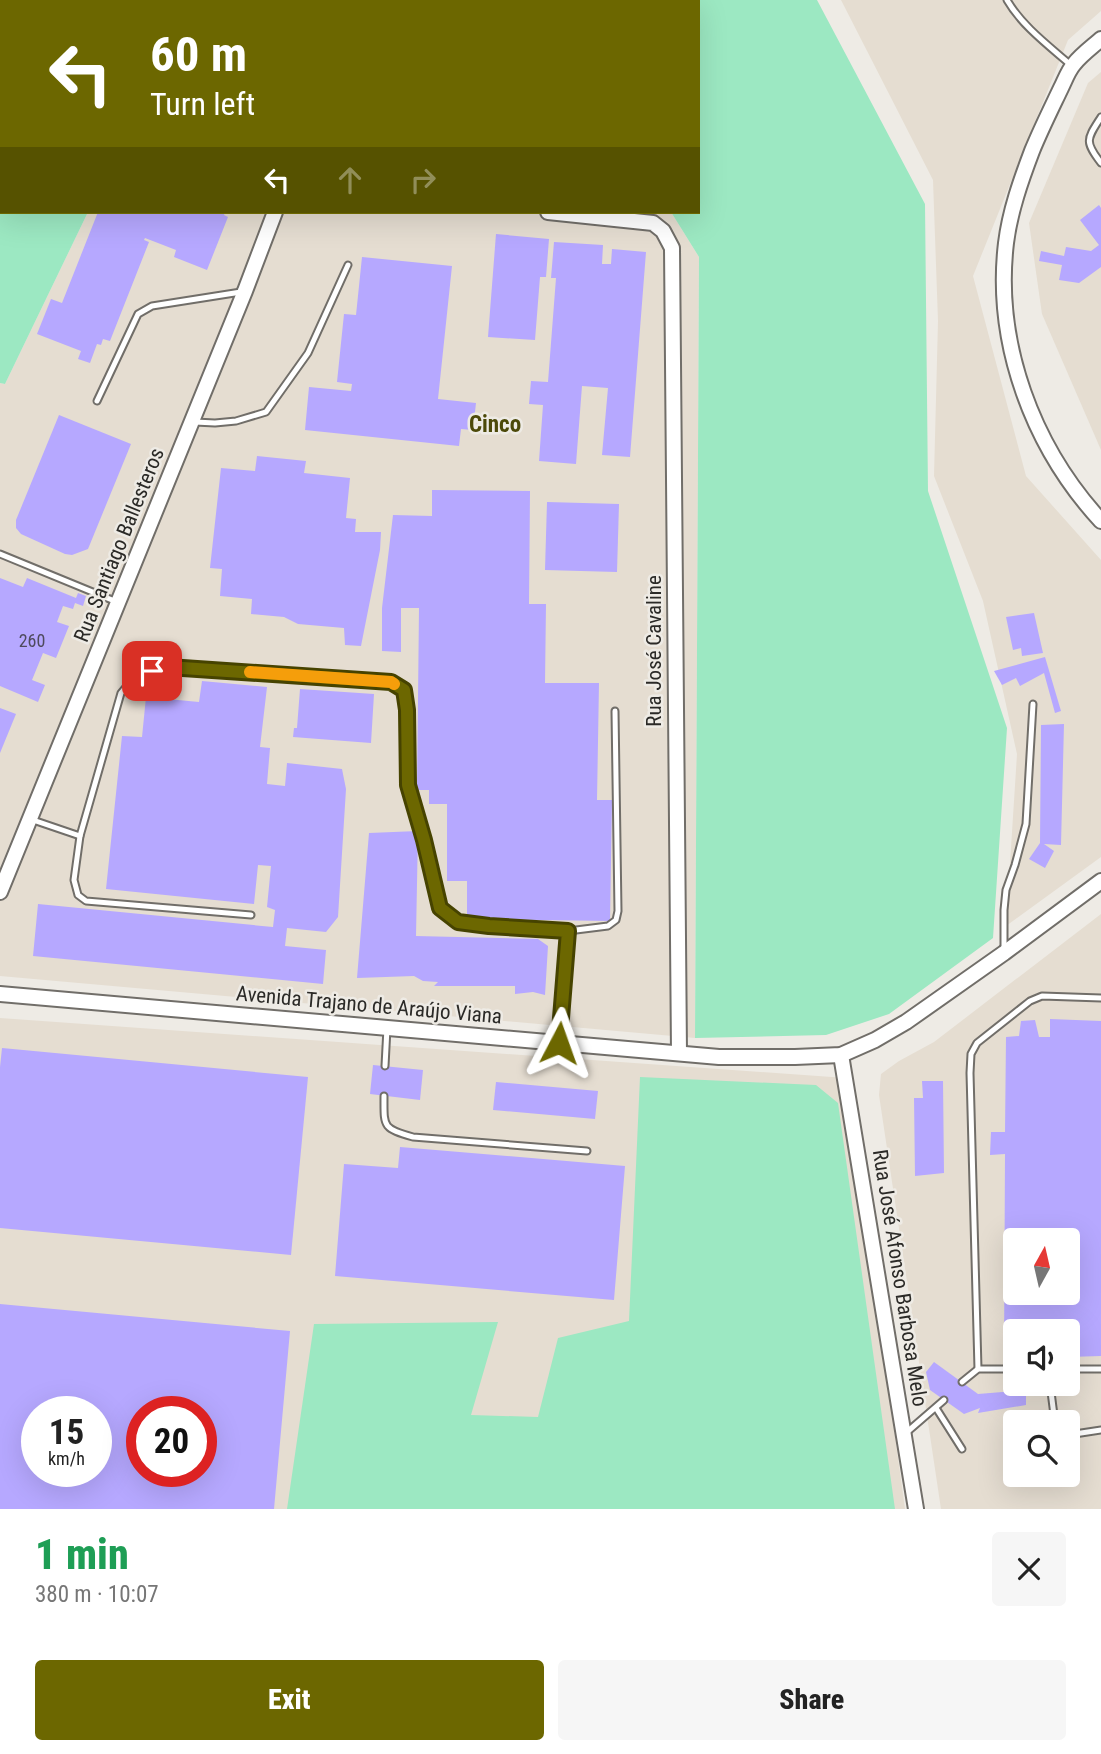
<!DOCTYPE html>
<html lang="en">
<head>
<meta charset="utf-8">
<style>
	:root { --surface:#fff; --page:#f6f6f6; --text:#222; --muted:#767676; --accent:#6c6700 }
	body { margin:0; font-family:"Roboto Condensed",sans-serif; background:var(--page); color:var(--text); height:100vh; display:flex; flex-direction:column; font-size:26px; white-space:nowrap }
	* { box-sizing:border-box; margin:0 }
	p { font-size:23px; color:var(--muted) }
	.icon { flex:none; width:38px; height:38px; fill:none; stroke:currentColor; stroke-width:2; stroke-linecap:round; stroke-linejoin:round }
	.map { position:relative; height:1509px; overflow:hidden }
	.details { display:flex; flex-direction:column; background:var(--surface); flex:1 }
	.details>* { flex:none }
	.banner { position:absolute; left:0px; top:0px; width:700px; height:214px; box-shadow:0 7px 28px #0002; background:#6c6700; color:#fff; overflow:hidden }
	.needle { width:46px; rotate:8deg }
	.fabs { position:absolute; left:1003px; top:1228px; display:grid; gap:14px }
	.fabs a { display:grid; place-items:center; width:77px; height:77px; border-radius:7px; background:var(--surface); box-shadow:0 7px 28px #0002; font-size:35px }
	.speed { position:absolute; left:21px; top:1396px; display:flex; gap:14px; font-size:35px; font-weight:700; text-align:center }
	.speed>* { display:grid; place-content:center; width:91px; height:91px; border-radius:50%; background:var(--surface); box-shadow:0 7px 28px #0002; line-height:1 }
	.speed small { font-size:18px; font-weight:400 }
	.speed .limit { border:10px solid #d22; background:#fff; color:#111 }
	.pin { position:absolute; display:grid; place-items:center; width:60px; height:60px; color:#fff; margin:-30px; border-radius:14px; box-shadow:0 4px 10px #0006 }
	.me { position:absolute; width:77px; margin:-38px; rotate:4deg; stroke-linejoin:round; filter:drop-shadow(0 0 5px #0008) }
	.turn { display:flex; align-items:center; gap:24px; height:147px; padding:0 35px; font-size:32px }
	.turn .icon { width:91px; height:91px; stroke-width:2.5 }
	.turn b { display:block; font-size:49px; line-height:60px }
	.lanes { display:flex; align-items:center; height:66px; padding:0 35px; background:#0003; justify-content:center; gap:35px; direction:ltr }
	.lanes .off { opacity:.35 }
	.round { display:grid; place-items:center; flex:none; width:74px; height:74px; border-radius:7px; background:var(--page) }
	.summary { display:flex; align-items:center; justify-content:space-between; height:119px; padding:0 35px }
	h1 { font-size:42px; font-weight:800; line-height:52px; color:#1e9e55 }
	.primary-button { display:flex; gap:14px; margin-top:auto; padding:14px 35px }
	.primary-button a { flex:1; height:80px; border-radius:7px; background:var(--accent); color:#fff; font-size:28px; font-weight:800; line-height:80px; text-align:center }
	.primary-button a+a { background:var(--page); color:var(--text) }
	.map>svg:first-child { display:block }
	.built { fill:#e5ddd1; fill-rule:evenodd }
	.green { fill:#9ce8c2 }
	.building { fill:#b6a8ff; fill-rule:evenodd }
	.lines { fill:none; stroke-linecap:round; stroke-linejoin:round }
	.lane-casing { stroke:#716e69; stroke-width:9 }
	.secondary-casing { stroke:#716e69; stroke-width:18 }
	.lane { stroke:#fff; stroke-width:5 }
	.secondary { stroke:#fff; stroke-width:14 }
	.route-casing { stroke:#464300; stroke-width:18 }
	.route { stroke:#6c6700; stroke-width:12 }
	.slow { stroke:#f59e0b; stroke-width:12 }
	.labels { text-anchor:middle; dominant-baseline:central; stroke-width:5; stroke-linejoin:round; paint-order:stroke }
	.number-label { font-size:18px; fill:#4e4a5d }
	.street-label { font-size:21px; fill:#2b2a27; stroke:#eeebe5 }
	.neighbourhood-label { font-size:23px; font-weight:bold; fill:#4c4909; stroke:#eeebe5 }
</style>
</head>
<body>
<div class="map">
<svg width="1101" height="1509" viewBox="0 0 1101 1509">
	<rect width="100%" height="100%" fill="#eeebe5"/>
	<g class="built">
		<polygon points="841,0 1101,0 1101,11 1068,40 973,276 1026,476 1101,560 1101,857 1006,926 1017,754 983,601 934,476 938,321 933,180"/>
		<polygon points="1101,72 1101,450 1042,314 1029,223 1088,83"/>
		<polygon points="88,212 671,212 699,257 695,1038 0,976 0,383 5,384"/>
		<path d="M1101 914V1509H941L879 1095 881 1074 899 1061 934 1042ZM1015 1241H1068V1293H1015ZM1015 1332H1068V1384H1015ZM1015 1423H1068V1475H1015Z"/>
		<path d="M0 1018 846 1078 905 1509H0ZM37 1412H96V1472H37ZM142 1412H201V1472H142Z"/>
	</g>
	<g class="green">
		<polygon points="0,0 309,0 308,2 2,2 2,212 88,212 5,384 0,383"/>
		<polygon points="601,0 817,0 925,204 928,491 1007,728 993,938 889,1014 826,1035 695,1038 699,257 671,212 698,212 698,2 600,2"/>
		<polygon points="640,1077 816,1085 838,1103 895,1509 287,1509 314,1324 498,1322 471,1415 538,1417 558,1338 629,1321"/>
	</g>
	<g class="building">
		<polygon points="1099,205 1101,208 1101,267 1079,283 1059,280 1062,265 1039,261 1041,251 1064,256 1066,247 1091,251 1099,245 1080,220"/>
		<polygon points="98,212 225,212 224,215 228,217 207,270 174,257 176,250 145,238 144,240 149,242 110,341 103,339 101,345 97,344 90,363 78,359 81,351 37,334 51,299 62,303"/>
		<polygon points="496,234 549,239 546,277 540,277 535,340 488,337"/>
		<polygon points="554,242 603,245 602,264 611,264 612,249 646,252 630,457 602,455 608,388 582,386 576,464 539,461 543,405 529,404 531,381 548,382 556,278 551,278"/>
		<polygon points="362,257 452,266 438,399 476,403 473,430 461,429 459,446 305,430 309,387 351,391 352,384 337,382 344,314 356,315"/>
		<polygon points="59,415 131,444 88,549 72,555 65,554 21,534 16,528 16,520"/>
		<polygon points="257,456 306,461 304,473 350,478 346,518 356,519 355,532 381,532 380,550 361,646 345,645 344,628 298,624 284,617 251,614 252,599 220,596 222,569 210,568 221,468 255,471"/>
		<polygon points="432,490 530,491 529,604 546,604 545,683 599,683 597,800 612,800 610,921 467,919 467,881 447,881 447,804 429,804 429,790 417,790 419,608 401,608 401,652 382,651 382,608 393,515 432,516"/>
		<polygon points="547,502 619,504 617,572 545,570"/>
		<polygon points="0,578 23,587 27,578 76,598 78,593 86,596 83,606 75,603 73,609 63,606 57,622 69,626 56,658 43,653 32,680 45,685 38,702 0,686"/>
		<polygon points="1034,613 1043,653 1022,656 1021,648 1013,650 1006,617"/>
		<polygon points="1045,657 1061,711 1055,713 1044,673 1020,686 1016,678 1002,685 994,671"/>
		<polygon points="202,681 267,687 260,747 270,748 267,784 285,786 287,763 342,769 346,789 338,917 326,932 287,928 285,946 326,950 323,984 33,956 38,904 273,927 275,910 267,907 271,866 258,865 254,904 106,889 122,736 142,737 146,697 199,702"/>
		<polygon points="300,689 374,694 371,743 293,737 294,728 297,728"/>
		<polygon points="0,708 16,714 0,753"/>
		<polygon points="1064,724 1061,845 1044,844 1054,851 1045,868 1029,859 1040,843 1041,725"/>
		<polygon points="418,831 416,936 538,939 548,946 545,995 533,992 515,994 515,986 434,986 438,982 423,981 414,976 357,978 369,833"/>
		<path d="M1050 1019 1101 1021V1356L1068 1357V1332H1015V1358H1004L1005 1154 990 1155 991 1132H1005L1006 1037 1019 1036 1021 1021 1035 1020 1039 1037H1050ZM1015 1241H1068V1293H1015Z"/>
		<polygon points="2,1048 308,1077 291,1255 0,1228 0,1067"/>
		<polygon points="373,1065 423,1070 420,1100 370,1094"/>
		<polygon points="922,1081 943,1081 944,1173 915,1176 914,1098 923,1098"/>
		<polygon points="496,1082 598,1091 595,1119 493,1110"/>
		<polygon points="400,1147 625,1166 614,1300 335,1276 344,1164 398,1168"/>
		<path d="M0 1304 290 1331 274 1509H0ZM37 1412H96V1472H37ZM142 1412H201V1472H142Z"/>
		<polygon points="934,1362 978,1394 1026,1390 1026,1405 978,1413 980,1408 964,1414 930,1390 926,1372"/>
	</g>
	<g class="lines">
		<defs>
			<g id="lane">
				<path d="M1007 0C1022 26 1049 46 1072 66"/>
				<path d="M1101 117C1087 139 1084 141 1101 163"/>
				<polyline points="97,401 138,314 152,306 241,292"/>
				<polyline points="195,422 215,423 236,421 266,412 308,353 348,265"/>
				<polyline points="0,554 117,602"/>
				<polyline points="30,819 80,836"/>
				<polyline points="251,915 86,901 78,895 74,880 80,836 121,693 135,676 168,667 391,682 404,690 407,710 408,785 424,840 440,908 458,922 489,926 568,931 608,926 616,920 618,911 615,711"/>
				<polyline points="1004,949 1004,910 1006,890 1015,865 1026,824 1033,704"/>
				<polyline points="559,1043 568,931"/>
				<polyline points="385,1066 387,1028"/>
				<path d="M384 1096C384 1127 382 1128 413 1137L587 1151"/>
				<polyline points="978,1369 970,1073 971,1054 977,1043 1030,1001 1042,996 1101,998"/>
				<polyline points="1068,1369 1101,1369"/>
				<polyline points="962,1382 978,1369 1015,1369"/>
				<polyline points="1050,1384 1055,1423"/>
				<polyline points="936,1408 962,1449"/>
				<polyline points="907,1432 944,1400"/>
				<polyline points="1068,1435 1101,1430"/>
				<polyline points="1009,1443 1015,1442"/>
			</g>
			<g id="secondary">
				<path d="M1101 39C1092 47 1081 55 1074 64 1068 71 1065 80 1061 88 1051 109 1041 129 1032 151 1021 180 1010 211 1006 243 994 344 1033 447 1101 521"/>
				<polyline points="548,212 653,223 663,231 672,248 679,1053"/>
				<polyline points="0,892 245,291 275,212"/>
				<polyline points="0,994 719,1057 795,1057 841,1055 875,1040 906,1022 1004,953 1101,881"/>
				<polyline points="841,1055 916,1509"/>
			</g>
		</defs>
		<use href="#lane" class="lane-casing"/>
		<use href="#secondary" class="secondary-casing"/>
		<use href="#lane" class="lane"/>
		<use href="#secondary" class="secondary"/>
	</g>
	<g class="lines">
		<defs>
			<polyline id="route" points="152,671 168,667 391,682 404,690 407,710 408,785 424,840 440,908 458,922 489,926 568,931 559,1043"/>
		</defs>
		<use href="#route" class="route-casing"/>
		<use href="#route" class="route"/>
		<polyline class="slow" points="250,672 391,682 394,684"/>
	</g>
	<g class="labels">
		<g class="number-label">
			<text x="32" y="640">260</text>
		</g>
		<g class="street-label">
			<text transform="translate(119 545) rotate(-68)">Rua Santiago Ballesteros</text>
			<text transform="translate(654 651) rotate(-90)">Rua José Cavaline</text>
			<text transform="translate(369 1005) rotate(5)">Avenida Trajano de Araújo Viana</text>
			<text transform="translate(900 1278) rotate(81)">Rua José Afonso Barbosa Melo</text>
		</g>
		<g class="neighbourhood-label">
			<text x="495" y="424">Cinco</text>
		</g>
	</g>
</svg>
<div class="fabs">
<a><svg class="needle" viewBox="-14 -14 28 28"><path d="M0-13l5 13h-10z" fill="#e53935"/><path d="M0 13l5-13h-10z" fill="#767676"/></svg></a>
<a><svg class="icon" aria-label="sound" viewBox="0 0 24 24"><path d="M4 9h4l5-4v14l-5-4H4zM17 9q2 3 0 6"/></svg></a>
<a><svg class="icon" aria-label="search" viewBox="0 0 24 24"><circle cx="10" cy="10" r="6"/><path d="M15 15l6 6"/></svg></a>
</div>
<div class="speed"><div>15<small>km/h</small></div><div class="limit">20</div></div>
<div class="pin" style="left:152px;top:671px;background:#d93025"><svg class="icon" aria-label="arrive" viewBox="0 0 24 24"><path d="M6 21V4h12l-3 4 3 4H6"/></svg></div>
<svg class="me" style="left:559px;top:1043px" viewBox="-20 -20 40 40"><path d="M0-17L14 15 0 8-14 15z" fill="#6c6700" stroke="#fff" stroke-width="4"/></svg>
<div class="banner">
<div class="turn"><svg class="icon" aria-label="left" viewBox="0 0 24 24"><path d="M17 20v-9H6M10 6l-5 5 5 5"/></svg><div><b>60 m</b>Turn left</div></div>
<div class="lanes"><svg class="icon" aria-label="left" viewBox="0 0 24 24"><path d="M17 20v-9H6M10 6l-5 5 5 5"/></svg><svg class="icon off" aria-label="ahead" viewBox="0 0 24 24"><path d="M12 20V5M6 11l6-6 6 6"/></svg><svg class="icon off" aria-label="right" viewBox="0 0 24 24"><path d="M7 20v-9h11M14 6l5 5-5 5"/></svg></div>
</div>
</div>
<section class="details">
<div class="summary"><div><h1>1 min</h1><p>380 m · 10:07</p></div><a class="round"><svg class="icon" aria-label="close" viewBox="0 0 24 24"><path d="M6 6l12 12M18 6L6 18"/></svg></a></div>
<div class="primary-button"><a>Exit</a><a>Share</a></div>
</section>
</body>
</html>
